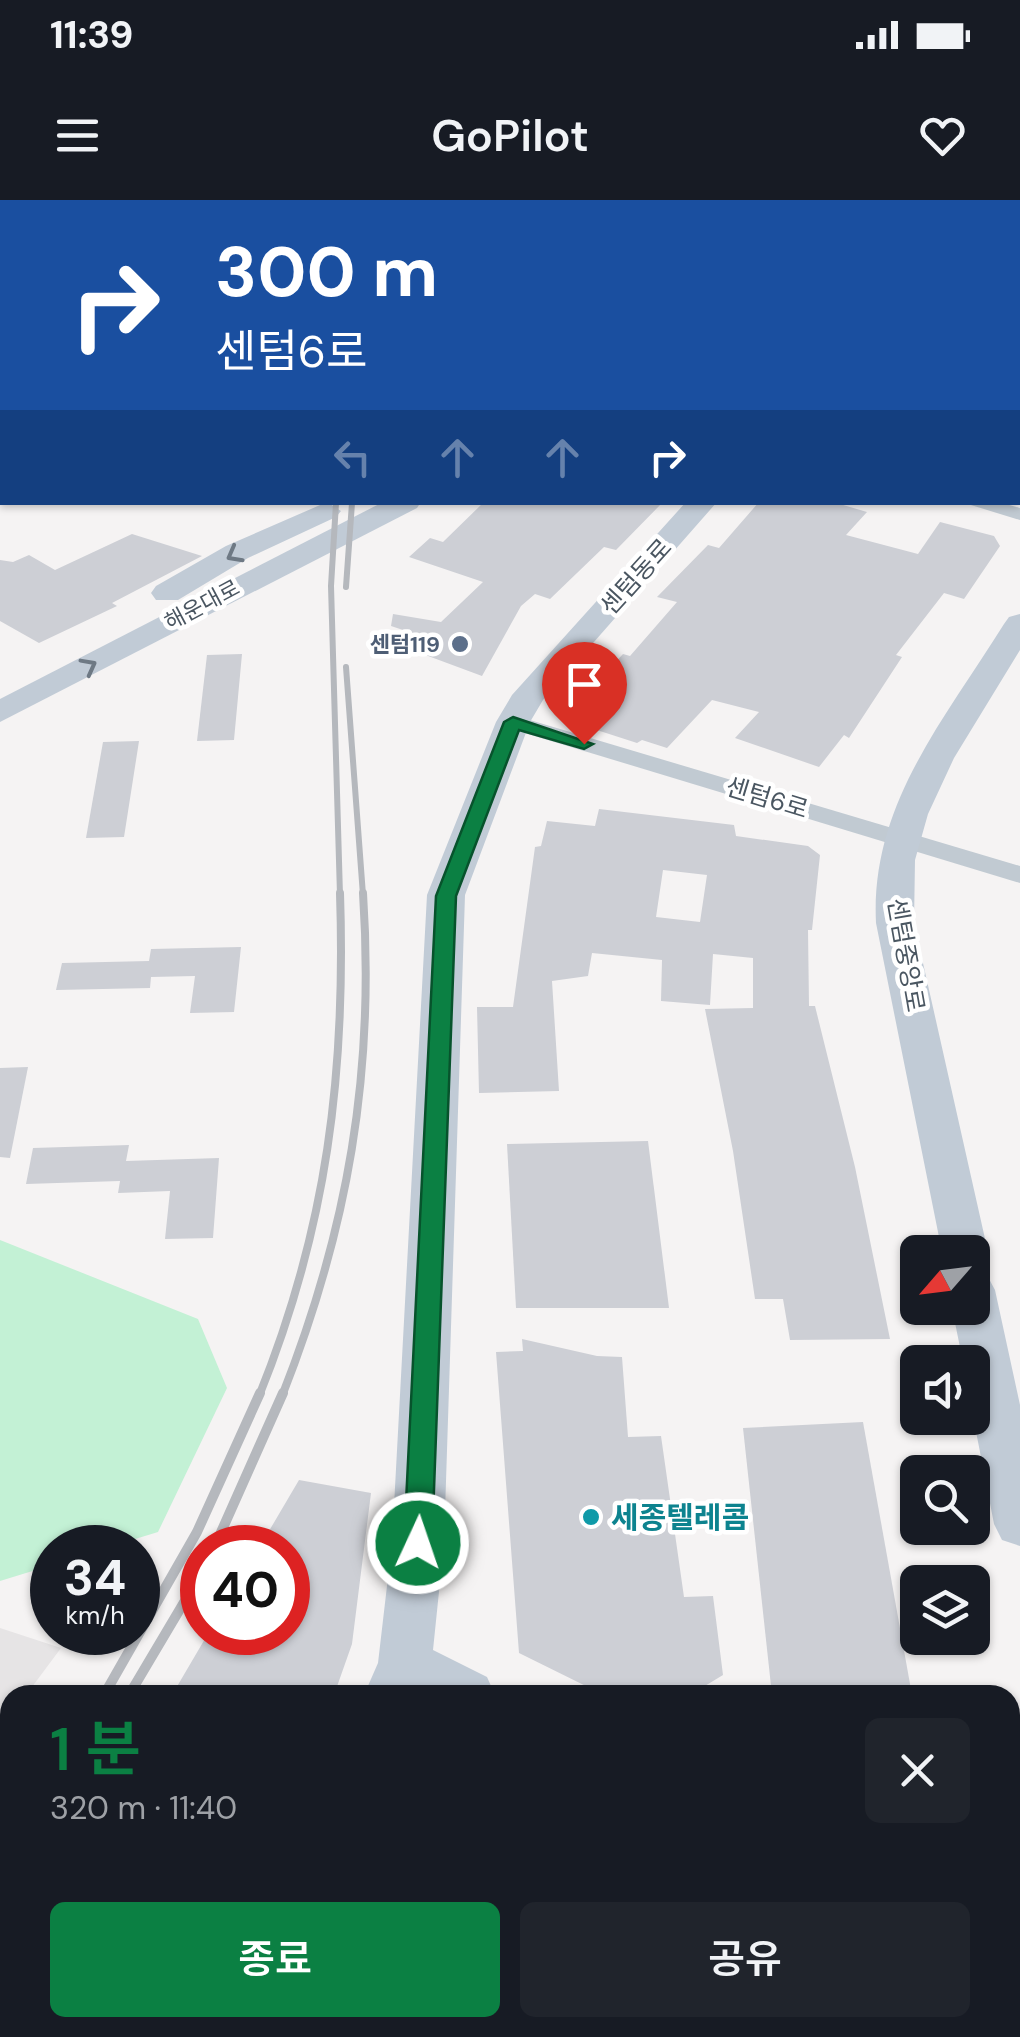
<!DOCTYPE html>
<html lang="ko">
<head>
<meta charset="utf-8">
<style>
	:root { --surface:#171b24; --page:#20242c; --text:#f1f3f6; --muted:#9ea1a6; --accent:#0b8043 }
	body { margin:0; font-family:"DM Sans","Noto Sans KR",sans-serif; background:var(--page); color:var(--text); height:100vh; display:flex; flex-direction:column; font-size:38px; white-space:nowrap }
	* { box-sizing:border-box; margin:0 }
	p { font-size:32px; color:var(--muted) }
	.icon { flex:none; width:55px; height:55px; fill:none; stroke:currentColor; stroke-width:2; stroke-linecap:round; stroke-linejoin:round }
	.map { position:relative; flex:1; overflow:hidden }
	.sheet { position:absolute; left:0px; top:1485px; width:1020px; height:352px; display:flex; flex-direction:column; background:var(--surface); border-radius:30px 30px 0 0; box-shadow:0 2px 8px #0004 }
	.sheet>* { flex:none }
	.hud { position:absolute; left:0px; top:0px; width:1020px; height:305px; box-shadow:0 2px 8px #0004; background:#1a4fa0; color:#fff; overflow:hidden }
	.needle { width:65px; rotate:242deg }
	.controls { position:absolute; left:900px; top:1035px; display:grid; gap:20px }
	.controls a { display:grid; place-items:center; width:90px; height:90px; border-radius:15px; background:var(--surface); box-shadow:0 2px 8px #0004; font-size:50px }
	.speed { position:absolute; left:30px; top:1325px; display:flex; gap:20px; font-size:50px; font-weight:700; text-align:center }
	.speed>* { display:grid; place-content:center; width:130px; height:130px; border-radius:50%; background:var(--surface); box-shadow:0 2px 8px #0004; line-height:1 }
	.speed small { font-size:25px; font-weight:400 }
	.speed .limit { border:15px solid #d22; background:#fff; color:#111 }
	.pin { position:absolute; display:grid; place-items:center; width:85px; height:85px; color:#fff; margin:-102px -42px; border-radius:50% 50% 50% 0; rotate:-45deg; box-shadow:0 0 10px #0007 }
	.pin .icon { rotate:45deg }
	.me { position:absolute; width:110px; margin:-55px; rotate:3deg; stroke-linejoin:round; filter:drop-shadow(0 0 8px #0008) }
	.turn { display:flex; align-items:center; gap:35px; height:210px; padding:0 50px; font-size:45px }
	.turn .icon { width:130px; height:130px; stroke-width:2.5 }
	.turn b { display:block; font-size:70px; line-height:85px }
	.lanes { display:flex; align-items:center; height:95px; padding:0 50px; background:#0003; justify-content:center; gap:50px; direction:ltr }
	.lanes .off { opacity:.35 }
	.round { display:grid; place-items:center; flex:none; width:105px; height:105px; border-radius:15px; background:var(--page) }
	.headline { display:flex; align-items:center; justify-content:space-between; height:170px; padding:0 50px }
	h1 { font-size:60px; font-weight:600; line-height:75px; color:var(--accent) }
	.cta { display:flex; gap:20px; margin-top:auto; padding:20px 50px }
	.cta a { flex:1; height:115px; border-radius:15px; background:var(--accent); color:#fff; font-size:40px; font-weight:600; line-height:115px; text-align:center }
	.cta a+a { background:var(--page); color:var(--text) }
	.status { display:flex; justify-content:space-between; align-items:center; height:70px; padding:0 50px; background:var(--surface); direction:ltr }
	.status svg { height:28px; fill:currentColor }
	header { display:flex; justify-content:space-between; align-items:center; height:130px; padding:0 50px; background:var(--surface); font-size:45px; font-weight:600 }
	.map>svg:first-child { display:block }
	.education { fill:#e6e4e5 }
	.green { fill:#c3f1d5 }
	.building { fill:#cdcfd5; fill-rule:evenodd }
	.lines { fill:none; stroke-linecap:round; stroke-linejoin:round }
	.street { fill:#c1cad2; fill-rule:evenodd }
	.secondary { fill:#c1cbd6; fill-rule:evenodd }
	.rail-far2 { stroke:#b5b8bd; stroke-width:6 }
	.rail-far1 { stroke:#b5b8bd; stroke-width:8 }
	.rail { stroke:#b5b8bd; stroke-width:10 }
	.oneway { stroke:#6e7984 }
	.route { fill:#0b8043; stroke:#07532c; stroke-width:2.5 }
	.service-dot { fill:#5c6f8a; stroke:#fff; stroke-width:4 }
	.culture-dot { fill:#0f9aa8; stroke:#fff; stroke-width:4 }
	.labels { text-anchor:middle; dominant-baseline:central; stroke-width:9; stroke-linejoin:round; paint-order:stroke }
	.far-street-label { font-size:22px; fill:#4a5661; stroke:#fff }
	.far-service-label { font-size:22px; font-weight:bold; fill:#4e5e75; stroke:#fff; text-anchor:end }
	.street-label { font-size:25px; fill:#4a5661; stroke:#fff }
	.near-culture-label { font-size:30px; font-weight:bold; fill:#0d838f; stroke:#fff; text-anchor:start }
</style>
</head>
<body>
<div class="status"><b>11:39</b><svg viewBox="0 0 49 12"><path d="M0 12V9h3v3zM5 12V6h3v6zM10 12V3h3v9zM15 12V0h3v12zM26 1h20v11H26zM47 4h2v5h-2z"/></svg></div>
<header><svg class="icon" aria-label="menu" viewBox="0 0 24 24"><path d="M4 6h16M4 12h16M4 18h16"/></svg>GoPilot<svg class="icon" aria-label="heart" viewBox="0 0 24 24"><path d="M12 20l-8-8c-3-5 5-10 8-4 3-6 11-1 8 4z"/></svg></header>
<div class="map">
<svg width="1020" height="1837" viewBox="0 0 1020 1837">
	<rect width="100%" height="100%" fill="#f5f3f3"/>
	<polygon class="education" points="0,1428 61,1448 26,1495 10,1495 10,1517 0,1531"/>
	<polygon class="green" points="0,1040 198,1119 227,1188 158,1332 109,1347 52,1348 52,1365 0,1381"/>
	<g class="building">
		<polygon points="484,302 663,302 616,350 604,347 550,399 535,394 521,406 482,476 412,450 427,438 391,426 393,414 441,422 483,382 409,357 430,338 443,342"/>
		<polygon points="759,302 833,302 867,312 846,335 918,354 940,322 994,336 1000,346 964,399 944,393 896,455 902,457 849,538 844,535 819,567 735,538 759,512 712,500 667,548 642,540 637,543 572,522 561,505 586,481 595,484 623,454 630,456 677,402 657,397 708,345 719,348"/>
		<polygon points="132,334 202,356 112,403 117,406 39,443 0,421 0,360 13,362 29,355 55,370"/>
		<polygon points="242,454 234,540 197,541 207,455"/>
		<polygon points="139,541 124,637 86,638 103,542"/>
		<path d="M599 609 734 625 736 636 808 646 820 655 812 730H808L809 806H815L855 967 890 1139 790 1140 783 1099H755L733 951 705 809 753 808V758L713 754 710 805 661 801 662 760 592 753 588 776 552 781 559 891 479 893 477 807H513L535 647 541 646 547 621 595 626ZM663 670 707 675 700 722 656 717Z"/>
		<polygon points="241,747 234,812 190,813 195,776 151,777 150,788 56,790 62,763 149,761 151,749"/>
		<polygon points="28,867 10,958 0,957 0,868"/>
		<polygon points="648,941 669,1108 516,1108 507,944"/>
		<polygon points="129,945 126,961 219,958 213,1038 165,1039 170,991 118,993 120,981 26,984 33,948"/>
		<polygon points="522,1139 597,1156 622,1157 628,1237 661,1236 684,1397 713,1396 723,1475 690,1495 604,1495 519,1453 496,1152 523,1151"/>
		<polygon points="863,1222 912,1495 772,1495 743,1228"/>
		<polygon points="299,1280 371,1293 352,1444 334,1495 172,1495 209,1432 288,1432 288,1348 259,1348"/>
	</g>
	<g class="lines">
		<g class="street">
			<rect x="1018" y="114" width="2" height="11"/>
			<polygon points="961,302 999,302 1020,308 1020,320"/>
			<polygon points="513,515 1020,666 1020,683 505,527 501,522 505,517"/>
		</g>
		<g class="secondary">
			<polygon points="643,0 665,0 666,2 644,2"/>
			<polygon points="327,302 341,311 336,317 248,358 178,400 156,400 151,393 156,386 226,346"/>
			<polygon points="383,302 421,302 417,308 0,522 0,499"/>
			<polygon points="686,302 717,302 543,500 530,522 465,695 444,1343 433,1450 487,1477 495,1495 364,1495 378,1463 392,1343 427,695 496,522 512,495"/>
			<path d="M1020 414V450L954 558 928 614 915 660 914 723 988 1052 981 1064 972 1067V1052H942L876 723C870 605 945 519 1004 424L1009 417Z"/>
			<polygon points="972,1072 988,1077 995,1090 1020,1205 1020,1346 1002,1340 994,1324 972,1211 972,1162 963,1162 952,1108 972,1108"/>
			<polygon points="1010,1741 1020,1745 1020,1806 1010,1802"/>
			<polygon points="171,1828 235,1828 231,1837 167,1837"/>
		</g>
		<g class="rail-far2">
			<polyline points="336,303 331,386 340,695"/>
			<polyline points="346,387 352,303"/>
			<polyline points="346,467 363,695"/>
		</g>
		<g class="rail-far1">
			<path d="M259 1196C327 1028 346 873 340 693"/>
			<path d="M282 1196C348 1029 375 872 363 693"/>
		</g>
		<g class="rail">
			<polyline points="214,1348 283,1193"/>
			<polyline points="104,1495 197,1332 260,1193"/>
			<polyline points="129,1495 202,1372"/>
			<polyline points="0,1656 10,1641"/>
			<polyline points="0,1690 10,1676"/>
		</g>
	</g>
	<defs><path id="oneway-chevron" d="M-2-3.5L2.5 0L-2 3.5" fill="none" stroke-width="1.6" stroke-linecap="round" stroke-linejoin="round" transform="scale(2.5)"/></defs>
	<g class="oneway">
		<use href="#oneway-chevron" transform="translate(234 355) rotate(151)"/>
		<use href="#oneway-chevron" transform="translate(89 466) rotate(-28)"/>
	</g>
	<polygon class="route" points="513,517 593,544 584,549 519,530 456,696 432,1343 428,1352 418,1355 408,1352 404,1343 436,696 504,522"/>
	<circle class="service-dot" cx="460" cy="444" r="10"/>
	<circle class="culture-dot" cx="591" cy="1317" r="10"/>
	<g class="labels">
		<g class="far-street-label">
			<text transform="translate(202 405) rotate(-28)">해운대로</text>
		</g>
		<g class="far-service-label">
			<text x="440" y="444">센텀119</text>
		</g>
		<g class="street-label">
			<text transform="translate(636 377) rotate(-48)">센텀동로</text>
			<text transform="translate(767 598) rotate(17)">센텀6로</text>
			<text transform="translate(906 755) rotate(80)">센텀중앙로</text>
		</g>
		<g class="near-culture-label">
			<text x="611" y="1317">세종텔레콤</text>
		</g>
	</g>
</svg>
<div class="controls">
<a><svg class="needle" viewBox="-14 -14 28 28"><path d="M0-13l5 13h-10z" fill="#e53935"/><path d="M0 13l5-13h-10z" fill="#9ea1a6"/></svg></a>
<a><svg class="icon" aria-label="sound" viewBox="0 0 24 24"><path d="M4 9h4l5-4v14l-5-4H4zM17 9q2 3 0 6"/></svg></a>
<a><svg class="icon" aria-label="search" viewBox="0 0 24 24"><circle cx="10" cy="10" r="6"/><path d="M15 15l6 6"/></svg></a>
<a><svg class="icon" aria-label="layers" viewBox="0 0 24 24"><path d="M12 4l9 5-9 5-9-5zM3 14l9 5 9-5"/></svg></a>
</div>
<div class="speed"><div>34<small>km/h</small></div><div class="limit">40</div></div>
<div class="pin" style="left:584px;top:544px;background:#d93025"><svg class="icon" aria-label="arrive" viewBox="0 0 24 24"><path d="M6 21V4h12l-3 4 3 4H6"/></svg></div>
<svg class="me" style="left:418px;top:1343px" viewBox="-20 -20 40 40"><circle r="17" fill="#0b8043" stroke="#fff" stroke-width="3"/><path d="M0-11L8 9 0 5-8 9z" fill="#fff"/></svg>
<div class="hud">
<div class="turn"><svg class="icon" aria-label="right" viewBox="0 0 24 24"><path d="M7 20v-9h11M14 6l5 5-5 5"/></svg><div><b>300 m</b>센텀6로</div></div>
<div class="lanes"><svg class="icon off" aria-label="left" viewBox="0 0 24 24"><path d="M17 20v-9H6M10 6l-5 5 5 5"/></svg><svg class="icon off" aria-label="ahead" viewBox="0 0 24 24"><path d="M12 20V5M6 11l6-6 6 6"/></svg><svg class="icon off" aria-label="ahead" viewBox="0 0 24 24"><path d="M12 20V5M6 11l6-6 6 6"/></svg><svg class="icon" aria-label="right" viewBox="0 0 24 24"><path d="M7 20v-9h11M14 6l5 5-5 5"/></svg></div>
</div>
<section class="sheet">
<div class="headline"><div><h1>1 분</h1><p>320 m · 11:40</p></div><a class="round"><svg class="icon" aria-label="close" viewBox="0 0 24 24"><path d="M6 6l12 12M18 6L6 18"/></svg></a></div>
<div class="cta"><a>종료</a><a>공유</a></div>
</section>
</div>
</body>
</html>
